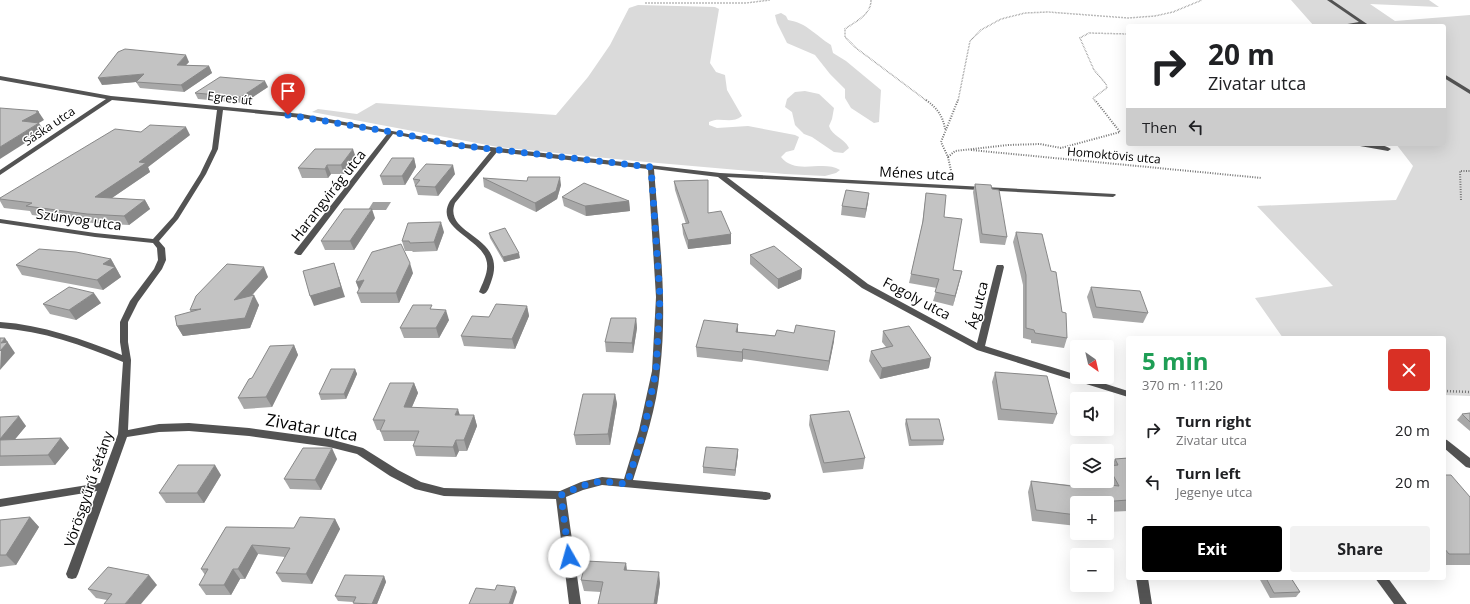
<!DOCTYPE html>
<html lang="en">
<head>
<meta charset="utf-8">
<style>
	:root { --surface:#fff; --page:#f2f2f2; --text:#202124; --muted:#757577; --accent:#000 }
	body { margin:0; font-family:"Open Sans",sans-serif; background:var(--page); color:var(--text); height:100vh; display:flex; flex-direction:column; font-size:15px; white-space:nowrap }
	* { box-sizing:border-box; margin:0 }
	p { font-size:13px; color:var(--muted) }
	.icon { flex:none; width:22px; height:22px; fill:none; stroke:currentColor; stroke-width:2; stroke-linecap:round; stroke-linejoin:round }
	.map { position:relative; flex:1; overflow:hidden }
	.details { position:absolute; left:1126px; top:336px; width:320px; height:244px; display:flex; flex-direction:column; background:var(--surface); border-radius:4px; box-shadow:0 4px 16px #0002 }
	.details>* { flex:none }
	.guide { position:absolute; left:1126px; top:24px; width:320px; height:122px; border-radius:4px; box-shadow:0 4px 16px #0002; background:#fff; color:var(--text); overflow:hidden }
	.needle { width:26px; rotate:146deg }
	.buttons { position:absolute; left:1070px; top:340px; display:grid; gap:8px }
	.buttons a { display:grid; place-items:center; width:44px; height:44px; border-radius:4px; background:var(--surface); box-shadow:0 4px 16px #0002; font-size:20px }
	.pin { position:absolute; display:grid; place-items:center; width:34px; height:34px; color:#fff; margin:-41px -17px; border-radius:50% 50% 50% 0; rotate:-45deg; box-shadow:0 0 4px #0007 }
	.pin .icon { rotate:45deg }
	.me { position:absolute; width:44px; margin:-22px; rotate:353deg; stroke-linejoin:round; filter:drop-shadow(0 0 3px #0008) }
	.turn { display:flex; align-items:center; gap:14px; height:84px; padding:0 16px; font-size:18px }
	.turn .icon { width:52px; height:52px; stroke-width:2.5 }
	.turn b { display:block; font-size:28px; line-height:34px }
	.then { display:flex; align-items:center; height:38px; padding:0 16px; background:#0003; gap:8px; font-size:15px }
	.round { display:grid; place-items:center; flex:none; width:42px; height:42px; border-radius:4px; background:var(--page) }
	.head { display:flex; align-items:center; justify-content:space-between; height:68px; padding:0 16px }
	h1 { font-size:24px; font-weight:700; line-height:30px; color:#1e9e55 }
	.button { display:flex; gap:8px; margin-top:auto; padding:8px 16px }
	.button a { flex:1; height:46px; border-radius:4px; background:var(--accent); color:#fff; font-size:16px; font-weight:700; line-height:46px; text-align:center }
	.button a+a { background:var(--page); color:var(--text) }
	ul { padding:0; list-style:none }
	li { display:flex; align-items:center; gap:12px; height:52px; padding:0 16px }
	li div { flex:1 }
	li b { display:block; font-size:15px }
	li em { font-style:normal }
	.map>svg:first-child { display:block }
	.green { fill:#dadada }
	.water { fill:#a1a1a1 }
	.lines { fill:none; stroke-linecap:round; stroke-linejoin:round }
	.path-far2 { stroke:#757575; stroke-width:1.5; stroke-dasharray:0.5 1; stroke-linecap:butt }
	.path-far1 { stroke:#757575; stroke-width:2; stroke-dasharray:1 1.5; stroke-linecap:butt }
	.path { stroke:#757575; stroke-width:2.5; stroke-dasharray:1 2; stroke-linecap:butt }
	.service { fill:#535353; fill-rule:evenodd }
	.minor { fill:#535353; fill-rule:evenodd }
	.wall { fill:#a8a8a8 }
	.shaded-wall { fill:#888 }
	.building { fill:#c3c3c3; stroke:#888 }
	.route { stroke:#1a73e8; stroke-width:7; stroke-dasharray:0 12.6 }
	.labels { text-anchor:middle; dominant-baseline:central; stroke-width:3; stroke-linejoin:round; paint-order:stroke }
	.far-street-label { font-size:12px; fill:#000; stroke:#fff }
	.street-label { font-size:14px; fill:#000; stroke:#fff }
	.near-street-label { font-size:17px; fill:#000; stroke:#fff }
</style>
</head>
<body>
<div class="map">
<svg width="1470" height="604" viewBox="0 0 1470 604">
	<rect width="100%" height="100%" fill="#fff"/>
	<g class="green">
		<polygon points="1291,0 1429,0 1439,7 1370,4 1395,21 1470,15 1470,396 1444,395 1444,338 1283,338 1255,298 1333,286 1257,206 1396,200 1413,166 1396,144 1444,144 1444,26 1314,26"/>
		<path d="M638 5 715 7 719 9 710 63 716 72 725 75 727 90 742 116C730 125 721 116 709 122V125L717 128 748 126 795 135 799 137 794 150 786 152 781 157C796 176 823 159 840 170L836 173 825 176 785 174 635 161 498 147 312 112 318 109 357 114 376 103 556 115 588 77 610 45 629 8Z"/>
		<path d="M781 13 786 16 788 20C807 23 815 35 831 45L833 53 846 61 881 90 879 122 874 123 851 108 845 98V89L830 74 815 55 787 43 777 23 775 15Z"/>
		<path d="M805 91 819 94 834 108 832 119 829 126C832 136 844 138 849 148L843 153 834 152 812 137 804 134 795 125 792 112 785 107 787 99 795 92Z"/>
	</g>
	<polygon class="water" points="373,202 391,202 386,210 368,210"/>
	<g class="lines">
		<g class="path-far2">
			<path d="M871 0C871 15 856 21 845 29V37L856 48 927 101"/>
			<polyline points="645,3 746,3 770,0"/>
			<polyline points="958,101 970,41 981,30 1001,19 1025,13 1048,12 1128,18 1155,16 1173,12 1202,0"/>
			<polyline points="1095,101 1093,98 1107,88 1106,84 1094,70 1080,38 1089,33 1128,34"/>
		</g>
		<g class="path-far1">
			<path d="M926 100C937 108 943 116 945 129"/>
			<polyline points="971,150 1262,178"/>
			<polyline points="948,157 955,151 1008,145 1040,144 1061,148 1120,132 1095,100"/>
			<polyline points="952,175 948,157 941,142 958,100"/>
			<polyline points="1461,200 1460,171 1470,171"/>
		</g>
		<polyline class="path" points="1444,391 1470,392"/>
		<path class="service" d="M1357 144C1367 144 1382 143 1391 149L1388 151 1360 146Z"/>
		<g class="minor">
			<polygon points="1327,0 1332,0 1370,26 1365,26 1363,24 1336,26 1359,22"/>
			<polygon points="1444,74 1470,90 1470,94 1444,78"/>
			<path d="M0 76 111 96 302 114 456 143 720 173 1115 194 1116 195 1113 197 727 177 868 284 977 343 996 267 997 265H1003L1004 267 985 346 1077 375V377H1084L1128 391V397L977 350 862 288 718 177 654 169C659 236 668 303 660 370 657 407 644 445 633 480L766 492 770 493 771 496 770 499 766 500 602 485 583 490 566 497 581 604H569L556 499 444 496 415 489 390 476 357 454 329 447 249 436 189 431 159 432 127 437 78 574 76 578 72 579 68 578 66 574 97 491 0 507V499L100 483 118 434 123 362C82 345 43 331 0 328V322C43 325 82 339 122 355L120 342V322L130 301 154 269 158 260 157 248 153 243 95 237 0 223V219L95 233 153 239 173 217 200 174 212 149 217 110 112 100 0 175V170L106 99 0 80ZM223 110 302 118 388 133 295 251 294 253 298 255H301L393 134 456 147 491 151 450 201C434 228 480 238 486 259 490 270 483 282 479 292L483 294C488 293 489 287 491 282 509 235 442 236 455 203L497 152 648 169 656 297 652 371 639 430 624 479 602 477 581 482 560 491 444 488 421 482 398 470 363 448 329 439 249 428 189 423 159 424 128 430 131 360 128 342V322L138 302 162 269 166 260 165 248 159 241 178 219 206 174 218 149Z"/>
			<polygon points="1444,439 1447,440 1470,458 1470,468 1466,467 1444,448"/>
			<polygon points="1136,578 1148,578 1152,604 1140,604"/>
			<polygon points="1375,578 1388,578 1407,604 1394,604"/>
		</g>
	</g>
	<g class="wall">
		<polygon points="189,62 186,65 209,66 212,73 184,92 140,88 136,82 102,85"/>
		<polygon points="268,87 244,103 198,99 195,93"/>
		<polygon points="190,135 148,167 150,172 112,198 145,200 150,209 129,225 93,223 32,215 30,211 4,208 0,201 0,198"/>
		<polygon points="356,158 344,174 331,174 328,178 302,178 298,168"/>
		<polygon points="414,158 416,167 405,185 383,185 380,176"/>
		<polygon points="455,174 438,196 418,195 413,179"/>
		<polygon points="483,178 561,185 557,199 536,212 484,187"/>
		<polygon points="674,181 731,234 731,244 688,249 683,234 682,224 686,224 675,190"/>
		<polygon points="975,184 992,189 1007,237 1005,245 980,243 973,192"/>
		<polygon points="926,193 944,217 953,270 962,271 953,306 933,301 937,288 909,283 922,225"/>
		<polygon points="562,197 629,201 630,211 586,216 564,206"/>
		<polygon points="868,202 865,218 841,215 842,206"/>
		<polygon points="375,218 354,250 325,250 321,241"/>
		<polygon points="444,232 437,251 413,252 412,251 405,251 402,241"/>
		<polygon points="1016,232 1062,312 1067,338 1064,348 1031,343 1031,340 1023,338 1023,285 1013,242"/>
		<polygon points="489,233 520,258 504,262 490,238"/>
		<polygon points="750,255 802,269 801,279 778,289 750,264"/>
		<polygon points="111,259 121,277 103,290 22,275 16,265"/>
		<polygon points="413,273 399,303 361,303 357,293 359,290 356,282"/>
		<polygon points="268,277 252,295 259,305 250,328 183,336 177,326 191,312 190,310"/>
		<polygon points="1091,287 1148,313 1143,323 1093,318 1087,297"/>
		<polygon points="101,303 76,320 50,314 43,304"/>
		<polygon points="527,306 529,316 515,349 464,346 461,336 489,317"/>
		<polygon points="434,309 449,320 439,338 404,338 400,328"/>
		<polygon points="636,318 637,328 633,353 606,352 605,342"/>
		<polygon points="883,331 931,358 929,368 880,379 869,361 871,351 886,347 882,342"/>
		<polygon points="738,332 834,341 828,371 743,359 742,362 697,357 696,347"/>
		<polygon points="294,345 298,355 272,407 244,409 238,398 252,378"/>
		<polygon points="355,369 357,374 346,399 321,400 319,394"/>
		<polygon points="995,372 1057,414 1053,424 998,420 992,382"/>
		<polygon points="414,383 418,393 412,407 460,415 474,415 477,426 467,451 459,451 456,457 416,456 413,446 415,441 384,441 380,430 377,430 373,420"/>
		<polygon points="615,394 617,404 610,445 576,445 574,435"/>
		<polygon points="1470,413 1470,431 1457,420 1462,414"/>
		<polygon points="810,415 865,458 863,469 823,473 809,425"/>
		<polygon points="0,417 26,426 15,439 61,438 69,448 55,465 0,466"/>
		<polygon points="906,419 944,440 943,445 909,446 905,424"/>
		<polygon points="738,449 738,454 735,476 703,473 703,467"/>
		<polygon points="1128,458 1128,511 1107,512 1107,503 1077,503 1077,526 1032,521 1028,492 1031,481 1070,485 1071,481 1108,485 1106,481 1107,481 1107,467 1108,466 1112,465 1115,459"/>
		<polygon points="337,459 321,490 290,489 284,479"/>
		<polygon points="221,475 204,503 166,503 159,493"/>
		<polygon points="1444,475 1470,497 1470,565 1444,565"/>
		<polygon points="30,517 39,527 16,565 0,567 0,520"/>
		<polygon points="335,519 340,529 312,584 282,582 276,573 285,557 258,554 245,579 240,579 231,595 206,595 199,585 205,575 201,569 226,527 294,528"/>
		<polygon points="626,563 627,570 660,583 657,604 598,604 601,592 584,591 581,580"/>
		<polygon points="384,576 386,582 377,604 354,604 353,602 338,601 335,596"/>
		<polygon points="1259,578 1291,578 1300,592 1296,597 1270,598"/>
		<polygon points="157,585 107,600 96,598 88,589"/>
	</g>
	<g class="shaded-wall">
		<polygon points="186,55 189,62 180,71 177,65"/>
		<polygon points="209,66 212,73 184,92 181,85"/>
		<polygon points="144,74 147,81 102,85 98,78"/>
		<polygon points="265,81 268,87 244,103 241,97"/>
		<polygon points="38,111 44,120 27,130 22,121"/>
		<polygon points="39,123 44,131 0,159 0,147"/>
		<polygon points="186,127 190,135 148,167 150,172 100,206 95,197 139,162"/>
		<polygon points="353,149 356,158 344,174 341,165"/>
		<polygon points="414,158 416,167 405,185 402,176"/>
		<polygon points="327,165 331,174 328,178 325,169"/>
		<polygon points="453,165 455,174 438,196 435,187"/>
		<polygon points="560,177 561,185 557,199 536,212 535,203"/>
		<polygon points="869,193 868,202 865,218 866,209"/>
		<polygon points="145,200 150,209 129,225 124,216"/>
		<polygon points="629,201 630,211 586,216 585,206"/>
		<polygon points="372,209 375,218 354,250 350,241"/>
		<polygon points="441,222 444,232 437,251 434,242"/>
		<polygon points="731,234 731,244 688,249 688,240"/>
		<polygon points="519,253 520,258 504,262 503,257"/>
		<polygon points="111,259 121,277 103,290 97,280 103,264"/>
		<polygon points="334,263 345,297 314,306 310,296"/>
		<polygon points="410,263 413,273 399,303 396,293"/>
		<polygon points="264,267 268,277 239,310 234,300"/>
		<polygon points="802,269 801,279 778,289 778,279"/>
		<polygon points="962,271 960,280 953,306 955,296"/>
		<polygon points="364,280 360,292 356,282"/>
		<polygon points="94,293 101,303 76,320 69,310"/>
		<polygon points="254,295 259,305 250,328 183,336 177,326"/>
		<polygon points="527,306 529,316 515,349 512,339"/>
		<polygon points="446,310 449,320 439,338 436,328"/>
		<polygon points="636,318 637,328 633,353 632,343"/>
		<polygon points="738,324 738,334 736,332"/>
		<polygon points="835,331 834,341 828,371 829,361"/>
		<polygon points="5,338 15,353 0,370 1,343"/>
		<polygon points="294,345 298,355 272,407 266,397"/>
		<polygon points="743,349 743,359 742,362 742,352"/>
		<polygon points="931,358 929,368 880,379 882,368"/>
		<polygon points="355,369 357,374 346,399 344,394"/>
		<polygon points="414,383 418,393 407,418 404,407"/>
		<polygon points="615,394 617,404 610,445 608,434"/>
		<polygon points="458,409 461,419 455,415"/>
		<polygon points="474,415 477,426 467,451 464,440"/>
		<polygon points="19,416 26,426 7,449 0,441 0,439"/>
		<polygon points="61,438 69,448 55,465 48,455"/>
		<polygon points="456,440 459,451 456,457 453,447"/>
		<polygon points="332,448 337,459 321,490 315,480"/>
		<polygon points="738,449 738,454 735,476 735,470"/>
		<polygon points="215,465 221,475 204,503 197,493"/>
		<polygon points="30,517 39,527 16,565 6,555"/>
		<polygon points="335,519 340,529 312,584 306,574"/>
		<polygon points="252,545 258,554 245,579 238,569"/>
		<polygon points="626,563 627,574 624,570"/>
		<polygon points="233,569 240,579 231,595 224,585"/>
		<polygon points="659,572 660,583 657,604 654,604"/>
		<polygon points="149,575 157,585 141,604 125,604"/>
		<polygon points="384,576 386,582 377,604 372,604"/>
		<polygon points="515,587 517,592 513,604 509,604"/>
	</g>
	<g class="building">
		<polygon points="125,49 186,55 177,65 209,66 181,85 136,82 144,74 98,78 118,52"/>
		<polygon points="220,77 265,81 241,97 195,93"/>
		<polygon points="0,108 38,111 36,112 39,112 22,121 39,123 0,147"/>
		<polygon points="150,125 186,127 139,162 146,163 95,197 145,200 124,216 87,214 26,206 32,203 0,199 0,198 115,129 141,132"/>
		<polygon points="315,149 353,149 341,165 327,165 325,169 298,168"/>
		<polygon points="392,158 414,158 402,176 380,176"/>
		<polygon points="426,164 453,165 435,187 415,186 420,180 413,179"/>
		<polygon points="528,177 560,177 556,191 535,203 483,178 527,181"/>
		<polygon points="708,180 708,213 721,211 731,234 688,240 682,224 689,223 674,181"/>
		<polygon points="584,183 629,201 585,206 562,197"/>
		<polygon points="975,184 991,185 992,189 999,190 1007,237 982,234"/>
		<polygon points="846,190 869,193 866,209 842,206"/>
		<polygon points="926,193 946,195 944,217 962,219 953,270 962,271 955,296 935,292 939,279 911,274 923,221"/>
		<polygon points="344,209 372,209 350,241 321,241"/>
		<polygon points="441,222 434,242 410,243 409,241 402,241 408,223"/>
		<polygon points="505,228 519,253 503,257 489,233"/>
		<polygon points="1016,232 1042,234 1051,271 1056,272 1062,312 1066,313 1067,338 1035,333 1034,330 1026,328 1026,275"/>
		<polygon points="401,244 410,263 396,293 357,293 364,280 356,282 372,252"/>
		<polygon points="774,246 802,269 778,279 750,255"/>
		<polygon points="39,249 76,252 111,259 103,264 115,267 97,280 16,265"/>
		<polygon points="334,263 341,287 310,296 303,271"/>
		<polygon points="227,264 264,267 234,300 254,295 245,318 177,326 175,316 201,309 190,310 196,296"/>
		<polygon points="69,287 94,293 69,310 43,304"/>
		<polygon points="1091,287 1140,291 1148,313 1096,307"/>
		<polygon points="496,304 527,306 512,339 461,336 472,316 489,317"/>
		<polygon points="413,305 432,305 430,309 446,310 436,328 400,328"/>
		<polygon points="611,318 636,318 632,343 605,342"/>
		<polygon points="704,320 738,324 736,332 775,336 777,330 794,333 796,325 835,331 829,361 743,349 742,352 696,347"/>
		<polygon points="909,326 931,358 882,368 871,351 893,346 883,331"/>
		<polygon points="0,338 5,338 1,343 8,342 0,351"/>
		<polygon points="294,345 266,397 238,398 249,379 252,378 270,346"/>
		<polygon points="331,369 355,369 344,394 319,394"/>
		<polygon points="995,372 1047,376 1057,414 1001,409"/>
		<polygon points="390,383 414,383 404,407 458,409 455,415 474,415 464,440 456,440 453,447 413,446 419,431 380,431 385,420 373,420"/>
		<polygon points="583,394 615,394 608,434 574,435"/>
		<polygon points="849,411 865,458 824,463 810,415"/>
		<polygon points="1470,413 1470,422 1462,414"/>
		<polygon points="19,416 0,439 0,417"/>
		<polygon points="906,419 939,419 944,440 911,440"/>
		<polygon points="61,438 48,455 0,456 0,440"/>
		<polygon points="706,447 738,449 735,470 703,467"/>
		<polygon points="303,448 332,448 315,480 284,479"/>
		<polygon points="1128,458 1128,500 1101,502 1102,503 1077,503 1077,515 1036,510 1031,481 1071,486 1071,481 1119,486 1108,466 1118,465 1115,459"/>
		<polygon points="178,465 215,465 197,493 159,493"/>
		<polygon points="1444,475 1451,475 1470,497 1470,554 1449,554 1444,548"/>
		<polygon points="30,517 6,555 0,555 0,520"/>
		<polygon points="300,517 335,519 306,574 276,573 290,548 252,545 238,569 233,569 224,585 199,585 208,569 201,569 226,527 294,528"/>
		<polygon points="586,561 626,563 624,570 659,572 654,604 598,604 603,582 581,580"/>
		<polygon points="108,567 149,575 125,604 104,604 112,594 88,589"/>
		<polygon points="345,575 384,576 372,604 353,603 356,597 335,596"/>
		<polygon points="1266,578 1291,578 1300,592 1274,593"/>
		<polygon points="497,585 515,587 509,604 469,604 476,588 495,590"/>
	</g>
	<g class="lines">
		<polyline class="route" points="288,115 392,132 456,145 651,167 660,297 656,371 644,430 627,484 602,481 581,486 561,495 569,557"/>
	</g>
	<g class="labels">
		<g class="far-street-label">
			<text transform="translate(230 98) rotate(6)">Egres út</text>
			<text transform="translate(49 126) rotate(-34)">Sáska utca</text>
			<text transform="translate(1114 155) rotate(5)">Homoktövis utca</text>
		</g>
		<g class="street-label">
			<text transform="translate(917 173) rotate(3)">Ménes utca</text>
			<text transform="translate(328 195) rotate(-52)">Harangvirág utca</text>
			<text transform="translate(79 219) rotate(8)">Szúnyog utca</text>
			<text transform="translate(917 298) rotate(28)">Fogoly utca</text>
			<text transform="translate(977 305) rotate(-76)">Ág utca</text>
			<text transform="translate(88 489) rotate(-71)">Vörösgyűrű sétány</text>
		</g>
		<g class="near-street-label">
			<text transform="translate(312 427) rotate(10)">Zivatar utca</text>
		</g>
	</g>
</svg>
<div class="buttons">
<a><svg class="needle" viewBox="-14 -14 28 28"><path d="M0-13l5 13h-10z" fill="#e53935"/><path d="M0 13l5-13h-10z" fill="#757577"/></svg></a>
<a><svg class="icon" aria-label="sound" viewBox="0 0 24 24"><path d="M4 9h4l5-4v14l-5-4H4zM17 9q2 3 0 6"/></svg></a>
<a><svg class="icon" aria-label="layers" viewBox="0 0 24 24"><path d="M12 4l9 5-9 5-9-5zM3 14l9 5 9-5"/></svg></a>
<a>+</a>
<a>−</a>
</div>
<div class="pin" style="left:288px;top:115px;background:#d93025"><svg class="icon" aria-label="arrive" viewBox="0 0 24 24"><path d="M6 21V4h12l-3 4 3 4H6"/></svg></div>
<svg class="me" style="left:569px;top:557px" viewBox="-20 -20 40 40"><circle r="19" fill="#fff"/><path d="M0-13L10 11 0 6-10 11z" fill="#1a73e8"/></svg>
<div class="guide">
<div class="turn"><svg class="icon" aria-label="right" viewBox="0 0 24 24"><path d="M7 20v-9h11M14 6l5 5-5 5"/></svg><div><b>20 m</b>Zivatar utca</div></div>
<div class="then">Then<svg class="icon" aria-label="left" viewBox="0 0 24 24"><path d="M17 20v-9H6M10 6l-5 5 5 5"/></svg></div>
</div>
<section class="details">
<div class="head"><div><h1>5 min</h1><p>370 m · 11:20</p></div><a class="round" style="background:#d93025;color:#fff"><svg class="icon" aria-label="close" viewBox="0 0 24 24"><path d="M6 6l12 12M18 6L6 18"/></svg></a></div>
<ul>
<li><svg class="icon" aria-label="right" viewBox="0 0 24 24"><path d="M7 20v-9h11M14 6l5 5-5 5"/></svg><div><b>Turn right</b><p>Zivatar utca</p></div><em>20 m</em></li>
<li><svg class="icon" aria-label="left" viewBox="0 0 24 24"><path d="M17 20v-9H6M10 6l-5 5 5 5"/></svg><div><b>Turn left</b><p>Jegenye utca</p></div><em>20 m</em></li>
</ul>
<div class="button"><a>Exit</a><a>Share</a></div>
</section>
</div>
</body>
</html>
